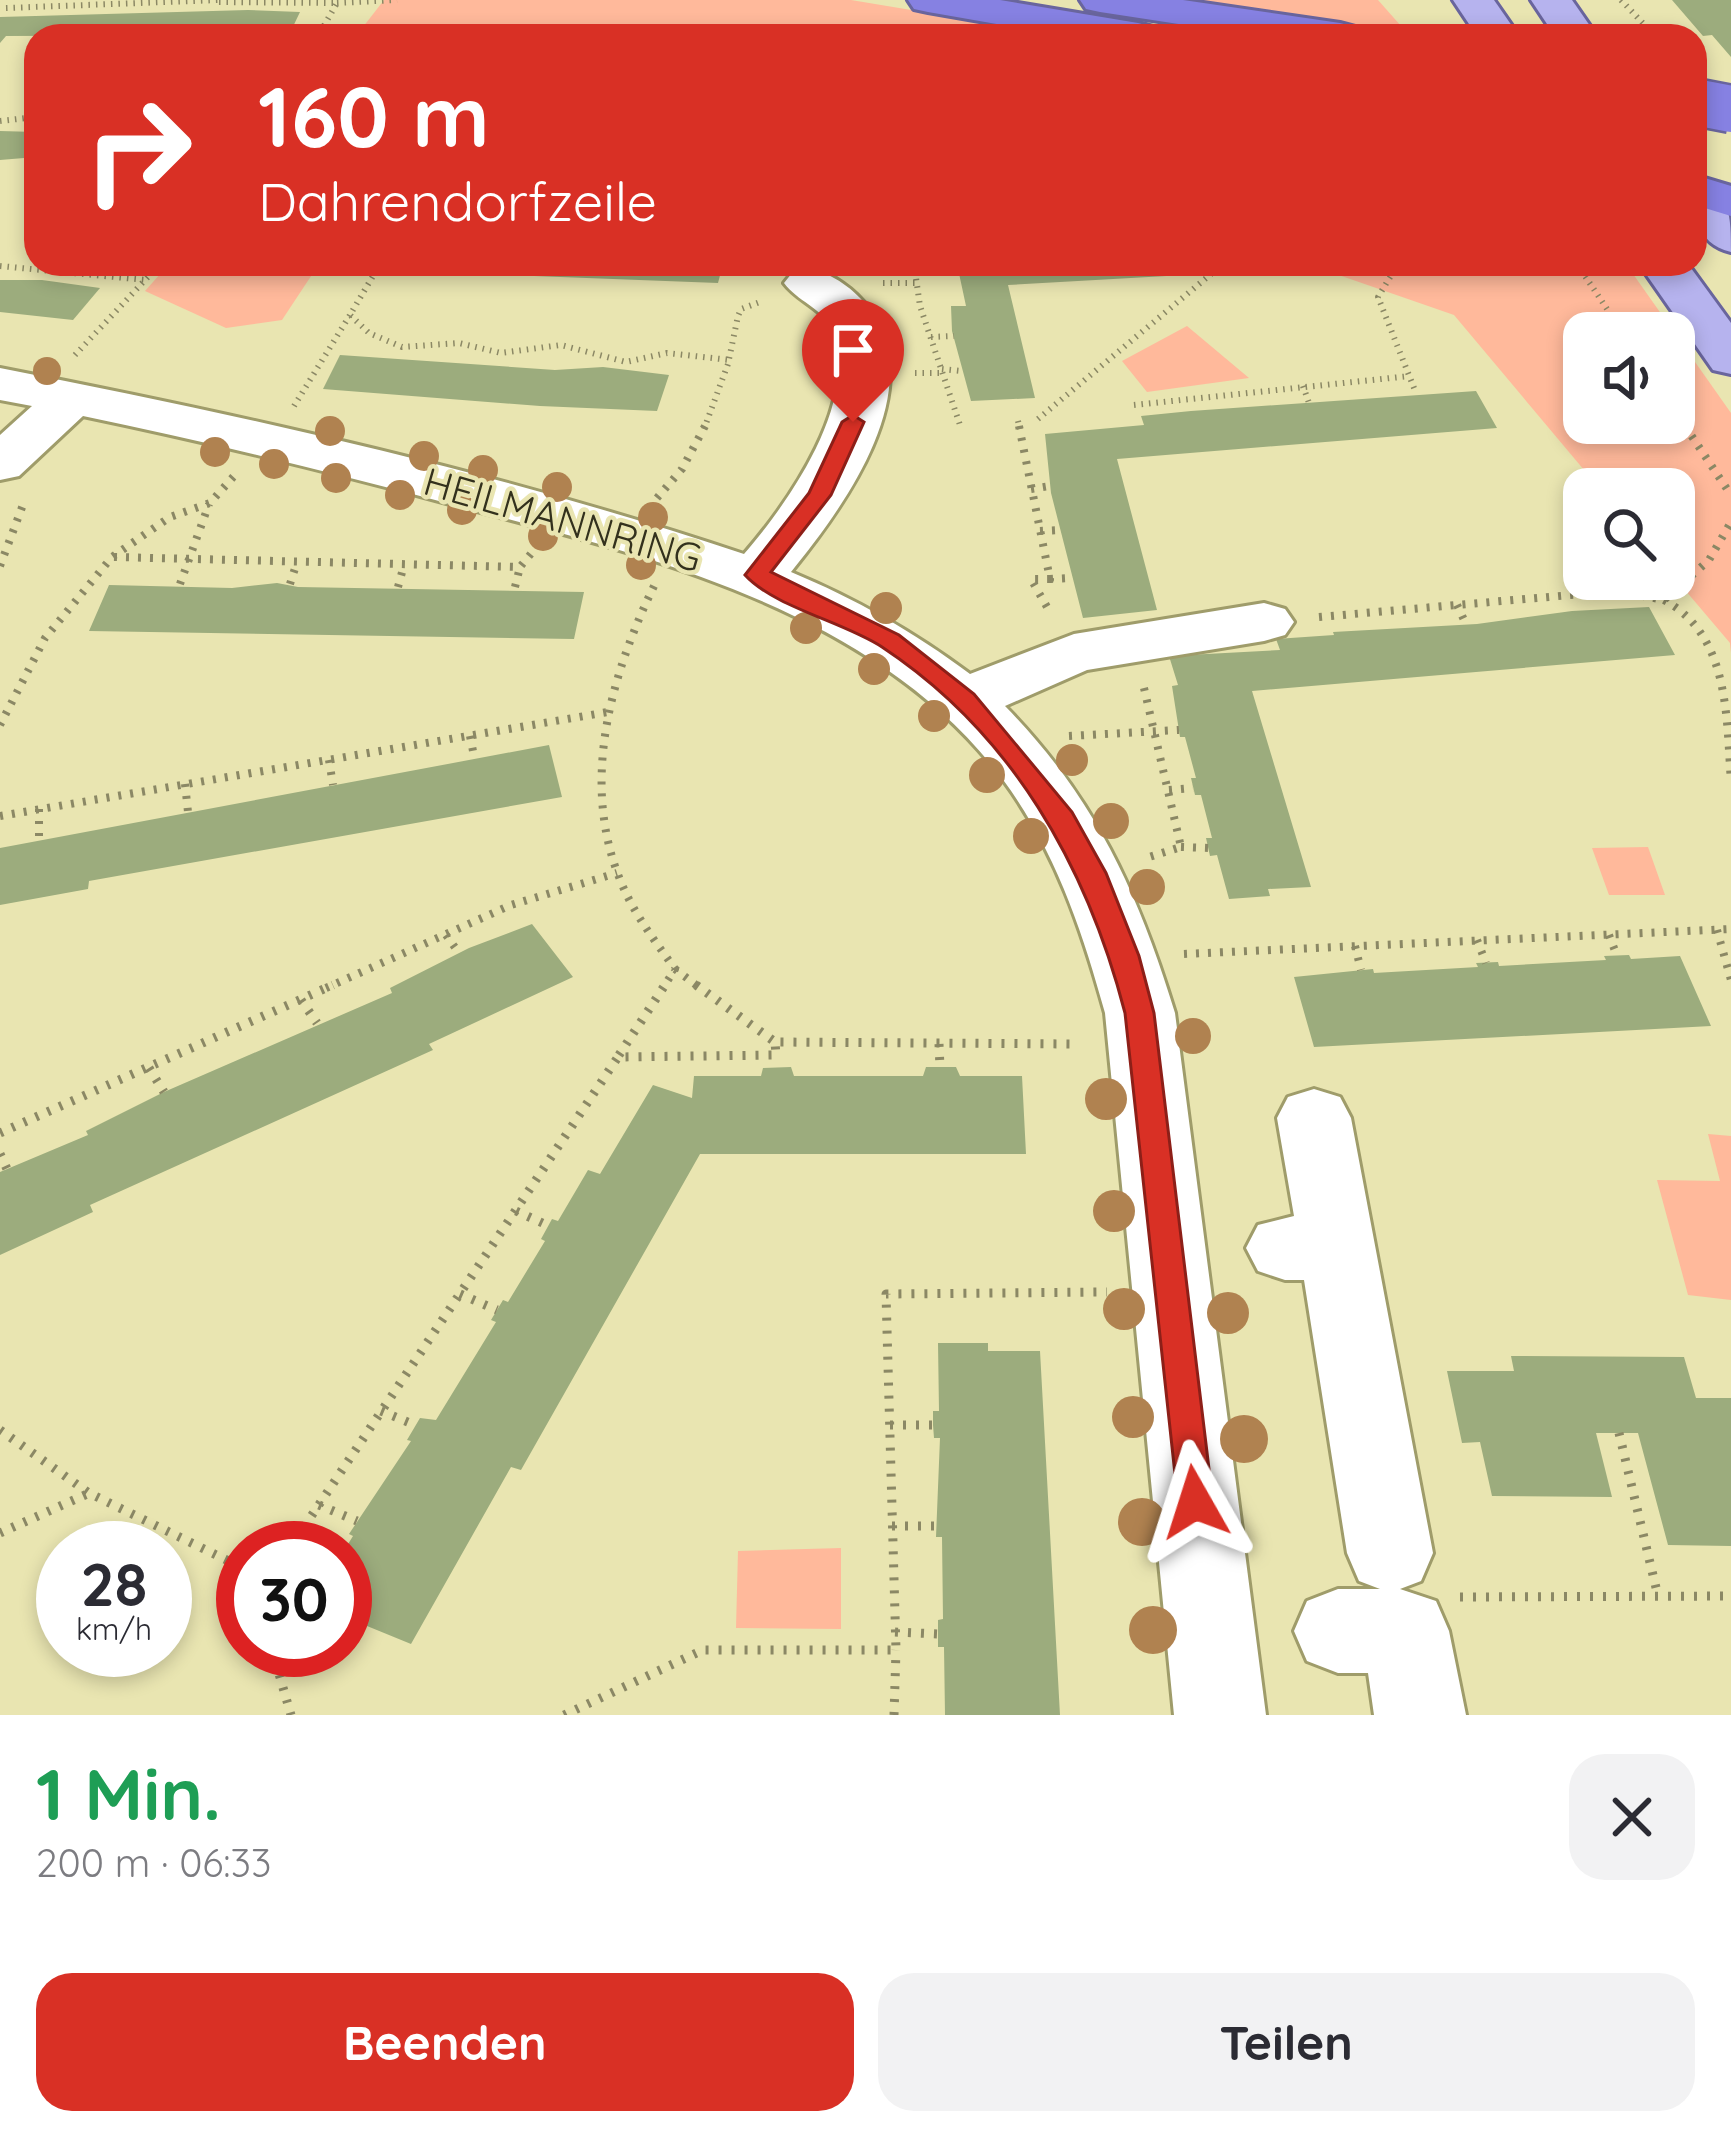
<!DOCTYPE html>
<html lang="de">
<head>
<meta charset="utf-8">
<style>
	:root { --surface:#fff; --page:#f2f2f3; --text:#2b2b33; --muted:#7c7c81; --accent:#d93025 }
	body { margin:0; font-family:Quicksand,sans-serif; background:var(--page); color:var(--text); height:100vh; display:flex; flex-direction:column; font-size:45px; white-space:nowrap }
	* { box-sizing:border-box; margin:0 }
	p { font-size:39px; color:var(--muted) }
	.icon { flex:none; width:66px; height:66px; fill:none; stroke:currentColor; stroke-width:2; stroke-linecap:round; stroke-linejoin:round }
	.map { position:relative; height:1715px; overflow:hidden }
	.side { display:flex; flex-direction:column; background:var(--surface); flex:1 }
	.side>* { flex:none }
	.banner { position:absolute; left:24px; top:24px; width:1683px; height:252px; border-radius:36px; box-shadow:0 6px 18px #0003; background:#d93025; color:#fff; overflow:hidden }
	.tools { position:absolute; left:1563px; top:312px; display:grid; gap:24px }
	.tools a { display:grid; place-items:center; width:132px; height:132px; border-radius:24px; background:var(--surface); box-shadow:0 6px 18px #0003; font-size:60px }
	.speed { position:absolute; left:36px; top:1521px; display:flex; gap:24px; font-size:60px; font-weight:700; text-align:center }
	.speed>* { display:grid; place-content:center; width:156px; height:156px; border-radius:50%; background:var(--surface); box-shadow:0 6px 18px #0003; line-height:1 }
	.speed small { font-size:30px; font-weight:400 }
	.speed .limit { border:18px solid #d22; background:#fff; color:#111 }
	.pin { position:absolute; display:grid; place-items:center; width:102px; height:102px; color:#fff; margin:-123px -51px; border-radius:50% 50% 50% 0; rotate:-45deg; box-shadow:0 0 12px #0007 }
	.pin .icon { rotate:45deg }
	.me { position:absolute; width:132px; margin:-66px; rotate:354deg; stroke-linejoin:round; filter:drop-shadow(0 0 9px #0008) }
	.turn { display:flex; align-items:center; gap:42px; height:252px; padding:0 36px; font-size:54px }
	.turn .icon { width:156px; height:156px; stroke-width:2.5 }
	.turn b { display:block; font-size:84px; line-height:102px }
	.round { display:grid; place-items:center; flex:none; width:126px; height:126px; border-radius:36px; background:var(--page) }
	.summary { display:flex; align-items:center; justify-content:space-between; height:204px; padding:0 36px }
	h1 { font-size:72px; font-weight:700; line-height:90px; color:#1e9e55 }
	.cta { display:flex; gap:24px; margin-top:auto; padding:24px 36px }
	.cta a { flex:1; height:138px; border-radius:36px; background:var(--accent); color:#fff; font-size:48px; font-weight:700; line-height:138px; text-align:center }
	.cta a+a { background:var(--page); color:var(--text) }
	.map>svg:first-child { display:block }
	.green { fill:#ffb99b; fill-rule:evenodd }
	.building { fill:#9cac7d }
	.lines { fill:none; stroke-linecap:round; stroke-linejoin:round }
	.minor-casing { stroke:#9f9c6a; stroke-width:6 }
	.major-casing { stroke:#69659d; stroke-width:6 }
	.highway-casing { stroke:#69659d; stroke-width:6 }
	.path-far2 { stroke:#8b8865; stroke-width:6; stroke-dasharray:1.5 6; stroke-linecap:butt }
	.path-far1 { stroke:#8b8865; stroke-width:8; stroke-dasharray:3 9; stroke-linecap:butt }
	.path { stroke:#8b8865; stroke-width:9; stroke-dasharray:3 10; stroke-linecap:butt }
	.minor { fill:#fff; fill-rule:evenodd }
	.major { fill:#b6b3ee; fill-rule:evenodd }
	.highway { fill:#8681e2; fill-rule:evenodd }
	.highway-bridge-casing { stroke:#69659d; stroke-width:51; stroke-linecap:butt }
	.highway-bridge { stroke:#8681e2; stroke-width:46 }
	.tree { fill:#b08250 }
	.route { fill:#d93025; stroke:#8d1f18; stroke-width:3 }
	.labels { text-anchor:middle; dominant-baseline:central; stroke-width:9; stroke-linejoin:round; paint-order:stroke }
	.street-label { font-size:39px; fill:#33311d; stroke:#e9e5b1 }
</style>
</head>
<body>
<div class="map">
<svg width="1731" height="1715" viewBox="0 0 1731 1715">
	<rect width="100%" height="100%" fill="#e9e5b1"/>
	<g class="green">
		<polygon points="384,0 851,0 1067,36 356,36"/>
		<polygon points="1169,0 1378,0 1409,35"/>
		<polygon points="169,264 319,264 282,320 226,328 145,291"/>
		<path d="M1307 264H1626L1731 413V653L1730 643 1674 577V489H1600L1454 315ZM1584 333H1674V423H1584Z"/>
		<polygon points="1187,326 1249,378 1147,392 1122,361"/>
		<polygon points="1648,847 1665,895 1609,895 1592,848"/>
		<polygon points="1708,1134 1731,1136 1731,1300 1688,1295 1657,1180 1720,1181"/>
		<polygon points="841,1548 841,1629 736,1628 738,1551"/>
	</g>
	<g class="building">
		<polygon points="1672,0 1731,0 1731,57 1712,35 1703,36"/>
		<polygon points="248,10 300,12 289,35 6,36 0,43 0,17"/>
		<polygon points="0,131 36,132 36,157 0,160"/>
		<polygon points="406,264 723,264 718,283 428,272 404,269"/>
		<polygon points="957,264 1180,264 1184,275 1008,285 1035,398 971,401 952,331 951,306 966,306"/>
		<polygon points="0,280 42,280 100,288 73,320 0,312"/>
		<polygon points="340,355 555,370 603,367 669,375 657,411 540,406 323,389"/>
		<polygon points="1476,391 1497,428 1117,459 1157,610 1083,618 1051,493 1045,434 1144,425 1141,416 1191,411"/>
		<polygon points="277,583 298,587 584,592 574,639 89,631 109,585 232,588"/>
		<polygon points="1649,607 1675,655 1252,691 1311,887 1268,889 1270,896 1229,899 1217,855 1210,856 1206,838 1212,838 1201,795 1195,795 1191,778 1196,778 1185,737 1180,737 1172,686 1178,685 1169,656 1280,650 1276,639 1334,635 1333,632 1477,624 1572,611"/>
		<polygon points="549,745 562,797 89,881 88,889 0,905 0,848"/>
		<polygon points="532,924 573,977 429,1044 433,1050 90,1205 93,1212 0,1255 0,1172 88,1135 86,1131 164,1092 392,993 390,988 469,948"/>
		<polygon points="1629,955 1631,959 1680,956 1711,1026 1314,1047 1294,977 1373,969 1374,973 1478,967 1476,963 1498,962 1499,966 1606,960 1604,956"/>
		<polygon points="791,1067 794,1076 923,1076 926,1067 956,1067 960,1076 1022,1076 1026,1154 700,1154 521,1470 511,1467 411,1644 345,1617 345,1549 353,1536 349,1534 411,1441 407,1440 420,1418 436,1420 496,1322 491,1320 503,1300 508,1302 545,1241 541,1239 552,1219 558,1221 588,1170 600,1174 653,1085 692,1098 694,1076 761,1076 763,1068"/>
		<polygon points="938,1343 988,1343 988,1351 1040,1351 1060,1715 945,1715 944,1647 938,1647 938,1620 943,1619 942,1537 936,1537 940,1438 934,1438 933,1425 933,1411 939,1411"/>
		<polygon points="1511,1356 1684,1357 1696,1398 1731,1398 1731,1546 1668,1545 1638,1433 1596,1433 1612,1497 1492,1496 1480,1442 1462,1443 1447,1371 1514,1371"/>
	</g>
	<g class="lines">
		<defs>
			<g id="minor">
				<path d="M809 268C833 274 855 289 870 310 929 391 843 508 791 572 856 599 914 632 970 674L1074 634 1264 603 1285 609 1294 622 1285 635 1264 641 1087 670 1005 706C1095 798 1138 892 1175 1013L1266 1715H1174L1105 1013C1082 930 1056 852 1004 781 877 610 649 556 454 505 331 472 208 442 83 416L19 476 0 480V435L32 406 0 400V368C250 417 502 473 744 554 789 502 862 399 831 328 822 308 797 301 784 283L792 273Z"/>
				<polygon points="1314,1089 1340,1097 1351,1118 1433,1553 1421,1581 1400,1589 1436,1601 1449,1631 1466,1715 1374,1715 1368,1673 1338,1673 1307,1661 1294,1631 1307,1601 1338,1589 1380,1589 1359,1581 1347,1553 1304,1280 1285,1280 1258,1271 1246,1248 1258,1225 1294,1216 1277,1118 1288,1097"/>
			</g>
			<g id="major">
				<polygon points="1453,0 1494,0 1519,36 1477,36"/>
				<polygon points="1531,0 1572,0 1597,36 1555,36"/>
				<path d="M1695 177C1731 187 1731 219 1731 252 1693 243 1695 210 1695 177Z"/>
				<polygon points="1639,264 1688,264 1731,323 1731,374 1713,370"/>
			</g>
			<g id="highway">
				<polygon points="908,0 1000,0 1138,23 1153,27 1159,36 1065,36 928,12 914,9"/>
				<polygon points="1080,0 1183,0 1340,23 1355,27 1361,36 1257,36 1100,12 1086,9"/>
				<polygon points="1695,175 1731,186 1731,216 1695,205"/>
			</g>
		</defs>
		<use href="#minor" class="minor-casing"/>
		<use href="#major" class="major-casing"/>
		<use href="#highway" class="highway-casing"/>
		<g class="path-far2">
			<polyline points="1621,0 1655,36"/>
			<polyline points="219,2 337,3 318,36"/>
			<polyline points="337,3 397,0"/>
			<polyline points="6,8 219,0"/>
			<polyline points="0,121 36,117"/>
			<polyline points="380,264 350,315 369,333 402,347 459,343 501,353 561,345 626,362 667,353 730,360"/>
			<polyline points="914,264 920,306 960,425"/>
			<polyline points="1398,264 1378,297 1416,393"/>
			<polyline points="1577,264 1623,333"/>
			<polyline points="0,266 146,280"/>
			<polyline points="883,283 917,283"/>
			<polyline points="931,337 954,336"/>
			<polyline points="75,355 160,264"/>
			<polyline points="942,369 961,371"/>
			<polyline points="915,373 943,373"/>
			<polyline points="1303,386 1309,403"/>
			<polyline points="1134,405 1410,376"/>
			<polyline points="294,406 350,315"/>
			<polyline points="1674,410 1687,429"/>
			<polyline points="1038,419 1223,264"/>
			<polyline points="1018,421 1020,429"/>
			<polyline points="704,429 728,364 738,316 741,309 760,302"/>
		</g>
		<g class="path-far1">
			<polyline points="1019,426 1050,579 1031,579 1051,614"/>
			<polyline points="1685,426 1731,495"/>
			<polyline points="1031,489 1050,486"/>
			<polyline points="657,498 682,469 705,426"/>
			<polyline points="1040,531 1060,530"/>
			<polyline points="114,557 520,567 534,550"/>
			<polyline points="0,566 24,502"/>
			<polyline points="1050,579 1070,578"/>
			<polyline points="180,584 209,504"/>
			<polyline points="290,584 297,562"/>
			<path d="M654 586C610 677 580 784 621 882 634 914 655 941 675 969L663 988"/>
			<polyline points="398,587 404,565"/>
			<polyline points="515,587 520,567"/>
			<path d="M1664 600C1730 636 1726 716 1731 782"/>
			<polyline points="1457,605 1465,622"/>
			<polyline points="1319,617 1617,591 1664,600 1709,560 1731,522"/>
			<polyline points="1144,688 1181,847 1149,857"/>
			<polyline points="0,725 45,638 112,557 170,517 210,503 234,476"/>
			<polyline points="470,736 474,756"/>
			<polyline points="1069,736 1179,730"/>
			<polyline points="329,760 333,785"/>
			<polyline points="185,784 188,812"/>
			<polyline points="1169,790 1193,788"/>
			<polyline points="39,809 39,839"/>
			<polyline points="0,816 608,712"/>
			<polyline points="1181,847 1209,848"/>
			<polyline points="1717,930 1731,980"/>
			<polyline points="446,935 459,953"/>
			<polyline points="1609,935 1617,956"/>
			<polyline points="1477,940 1486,963"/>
			<polyline points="1355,946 1361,970"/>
			<polyline points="1184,954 1731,929"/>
			<polyline points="675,969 700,988"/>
			<polyline points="326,988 511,905 617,873"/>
		</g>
		<g class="path">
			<polyline points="696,985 775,1042"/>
			<polyline points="301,1000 317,1023"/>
			<polyline points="939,1044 940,1068"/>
			<polyline points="619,1055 665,985"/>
			<polyline points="149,1068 164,1092"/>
			<polyline points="0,1133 333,985"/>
			<polyline points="0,1154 7,1169"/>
			<polyline points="516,1211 549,1226"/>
			<polyline points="460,1294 497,1310"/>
			<polyline points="381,1411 415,1425"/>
			<polyline points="890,1425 933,1425"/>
			<polyline points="0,1430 89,1493 243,1568"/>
			<polyline points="1619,1433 1658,1596"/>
			<polyline points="319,1505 357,1521"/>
			<polyline points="892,1526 936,1526"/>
			<polyline points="0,1533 87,1494"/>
			<polyline points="290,1548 618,1057 776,1055 775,1042 1075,1044"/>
			<polyline points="1460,1597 1731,1596"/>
			<polyline points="895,1632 938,1634"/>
			<polyline points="272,1650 291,1715"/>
			<polyline points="564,1715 703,1650 896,1650 886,1294 1107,1292"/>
			<polyline points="894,1715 896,1650"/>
		</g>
		<use href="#minor" class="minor"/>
		<use href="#major" class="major"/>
		<use href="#highway" class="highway"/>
		<defs>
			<polyline id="highway-bridge" points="1695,102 1731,109"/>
		</defs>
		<use href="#highway-bridge" class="highway-bridge-casing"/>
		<use href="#highway-bridge" class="highway-bridge"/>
	</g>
	<g class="tree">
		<circle cx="47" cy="371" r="14"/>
		<circle cx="330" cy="431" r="15"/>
		<circle cx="215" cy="452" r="15"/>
		<circle cx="424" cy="456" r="15"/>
		<circle cx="274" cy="464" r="15"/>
		<circle cx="483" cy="470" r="15"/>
		<circle cx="336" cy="478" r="15"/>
		<circle cx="557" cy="487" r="15"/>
		<circle cx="400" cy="495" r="15"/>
		<circle cx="462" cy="510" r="15"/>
		<circle cx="653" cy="517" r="15"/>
		<circle cx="543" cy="536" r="15"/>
		<circle cx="641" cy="565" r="15"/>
		<circle cx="886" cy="608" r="16"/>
		<circle cx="806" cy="628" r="16"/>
		<circle cx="874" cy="669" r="16"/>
		<circle cx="934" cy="716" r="16"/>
		<circle cx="1072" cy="760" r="16"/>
		<circle cx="987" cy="775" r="18"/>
		<circle cx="1111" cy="821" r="18"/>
		<circle cx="1031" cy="836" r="18"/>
		<circle cx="1147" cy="887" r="18"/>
		<circle cx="1193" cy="1036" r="18"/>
		<circle cx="1106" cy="1099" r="21"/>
		<circle cx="1114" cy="1211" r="21"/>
		<circle cx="1124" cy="1309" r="21"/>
		<circle cx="1228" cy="1313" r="21"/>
		<circle cx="1133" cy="1417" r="21"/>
		<circle cx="1244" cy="1439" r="24"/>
		<circle cx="1142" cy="1522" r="24"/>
		<circle cx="1153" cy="1630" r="24"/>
	</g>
	<path class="route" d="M853 415 864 422 831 495 771 572 899 635 974 694 1072 812 1106 873 1139 956 1154 1013 1213 1502 1208 1514 1195 1518 1183 1514 1178 1502 1125 1013C1087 866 1012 733 882 647 844 622 774 607 745 575L809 493 842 422Z"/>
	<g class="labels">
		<g class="street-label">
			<text transform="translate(563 519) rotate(16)">HEILMANNRING</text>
		</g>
	</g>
</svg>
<div class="tools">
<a><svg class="icon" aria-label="sound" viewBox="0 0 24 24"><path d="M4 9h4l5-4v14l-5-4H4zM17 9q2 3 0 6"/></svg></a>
<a><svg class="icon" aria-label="search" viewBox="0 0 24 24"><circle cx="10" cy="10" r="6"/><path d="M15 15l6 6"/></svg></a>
</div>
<div class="speed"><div>28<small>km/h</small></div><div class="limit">30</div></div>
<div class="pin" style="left:853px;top:422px;background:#d93025"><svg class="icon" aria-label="arrive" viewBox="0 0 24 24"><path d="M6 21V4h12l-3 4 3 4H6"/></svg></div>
<svg class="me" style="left:1195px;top:1502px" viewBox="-20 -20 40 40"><path d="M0-17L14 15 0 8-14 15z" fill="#d93025" stroke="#fff" stroke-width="4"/></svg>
<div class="banner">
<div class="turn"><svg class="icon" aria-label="right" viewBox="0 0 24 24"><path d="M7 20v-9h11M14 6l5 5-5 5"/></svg><div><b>160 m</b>Dahrendorfzeile</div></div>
</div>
</div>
<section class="side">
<div class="summary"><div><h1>1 Min.</h1><p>200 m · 06:33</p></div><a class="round"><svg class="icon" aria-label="close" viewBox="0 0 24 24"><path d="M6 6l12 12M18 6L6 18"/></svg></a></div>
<div class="cta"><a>Beenden</a><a>Teilen</a></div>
</section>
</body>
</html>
